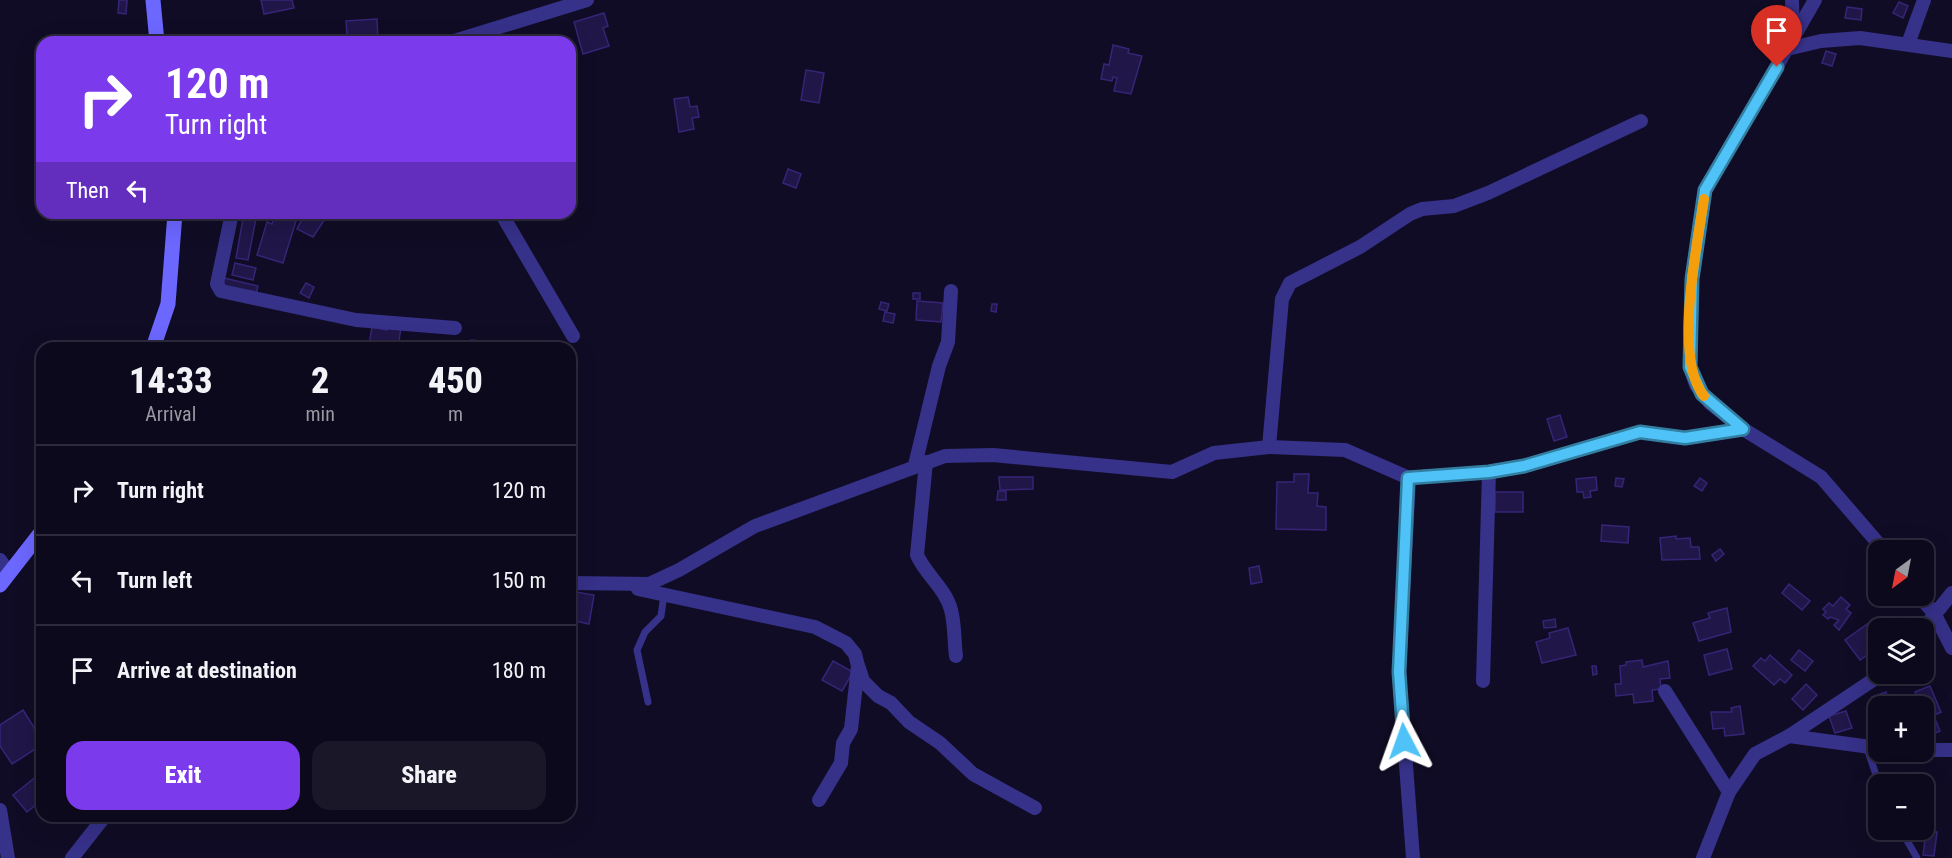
<!DOCTYPE html>
<html lang="en">
<head>
<meta charset="utf-8">
<style>
	:root { --surface:#0c091c; --page:#1a1729; --text:#f1f3f6; --muted:#9a9aa3; --line:#2c2a3b; --accent:#7c3aed }
	body { margin:0; font-family:"Roboto Condensed",sans-serif; background:var(--page); color:var(--text); height:100vh; display:flex; flex-direction:column; font-size:22px; white-space:nowrap }
	* { box-sizing:border-box; margin:0 }
	p { font-size:20px; color:var(--muted) }
	.icon { flex:none; width:33px; height:33px; fill:none; stroke:currentColor; stroke-width:2; stroke-linecap:round; stroke-linejoin:round }
	.map { position:relative; flex:1; overflow:hidden }
	.sheet { position:absolute; left:36px; top:342px; width:540px; height:480px; display:flex; flex-direction:column; background:var(--surface); border-radius:18px; box-shadow:0 6px 24px #0002,0 0 0 2px var(--line) }
	.sheet>* { flex:none }
	.guide { position:absolute; left:36px; top:36px; width:540px; height:183px; border-radius:18px; box-shadow:0 6px 24px #0002,0 0 0 2px var(--line); background:#7c3aed; color:#fff; overflow:hidden }
	.needle { width:39px; rotate:212deg }
	.controls { position:absolute; left:1868px; top:540px; display:grid; gap:12px }
	.controls a { display:grid; place-items:center; width:66px; height:66px; border-radius:12px; background:var(--surface); box-shadow:0 6px 24px #0002,0 0 0 2px var(--line); font-size:30px }
	.pin { position:absolute; display:grid; place-items:center; width:51px; height:51px; color:#fff; margin:-62px -26px; border-radius:50% 50% 50% 0; rotate:-45deg; box-shadow:0 0 6px #0007 }
	.pin .icon { rotate:45deg }
	.me { position:absolute; width:66px; margin:-33px; rotate:356deg; stroke-linejoin:round; filter:drop-shadow(0 0 4px #0008) }
	.turn { display:flex; align-items:center; gap:21px; height:126px; padding:0 30px; font-size:27px }
	.turn .icon { width:78px; height:78px; stroke-width:2.5 }
	.turn b { display:block; font-size:42px; line-height:51px }
	.then { display:flex; align-items:center; height:57px; padding:0 30px; background:#0003; gap:12px; font-size:22px }
	.eta { display:flex; justify-content:space-evenly; align-items:center; height:102px; text-align:center }
	.eta b { font-size:36px; font-weight:800; line-height:42px }
	.action { display:flex; gap:12px; margin-top:auto; padding:12px 30px }
	.action a { flex:1; height:69px; border-radius:18px; background:var(--accent); color:#fff; font-size:24px; font-weight:800; line-height:69px; text-align:center }
	.action a+a { background:var(--page); color:var(--text) }
	ul { padding:0; list-style:none }
	li { display:flex; align-items:center; gap:18px; height:90px; padding:0 30px; border-top:2px solid var(--line) }
	li div { flex:1 }
	li b { display:block; font-size:22px }
	li em { font-style:normal }
	.map>svg:first-child { display:block }
	.building { fill:#201648; stroke:#362577; stroke-width:1.5 }
	.lines { fill:none; stroke-linecap:round; stroke-linejoin:round }
	.lane { stroke:#363189; stroke-width:7 }
	.street { stroke:#363189; stroke-width:14 }
	.secondary { stroke:#6c67ff; stroke-width:15 }
	.route-casing { stroke:#337fa1; stroke-width:15 }
	.route { stroke:#4fc3f7; stroke-width:10 }
	.slow { stroke:#f59e0b; stroke-width:10 }
</style>
</head>
<body>
<div class="map">
<svg width="1952" height="858" viewBox="0 0 1952 858">
	<rect width="100%" height="100%" fill="#100c25"/>
	<g class="building">
		<polygon points="119,0 127,0 126,14 118,13"/>
		<polygon points="261,0 292,0 294,8 264,14"/>
		<polygon points="1899,2 1908,6 1903,18 1893,13"/>
		<polygon points="1847,7 1862,9 1861,20 1845,18"/>
		<polygon points="604,13 608,26 603,28 609,46 583,54 574,22"/>
		<polygon points="377,19 378,42 342,42 342,35 347,35 346,21"/>
		<polygon points="1113,45 1129,49 1128,53 1142,56 1131,94 1114,91 1117,78 1113,77 1112,81 1101,79 1104,64 1109,65"/>
		<polygon points="1826,51 1836,54 1832,66 1822,63"/>
		<polygon points="806,70 824,73 819,103 801,100"/>
		<polygon points="688,97 690,107 697,106 699,117 692,118 694,129 679,132 674,99"/>
		<polygon points="788,169 801,174 796,188 783,183"/>
		<polygon points="244,213 257,213 248,260 236,258"/>
		<polygon points="305,213 321,213 320,216 325,219 313,237 297,229"/>
		<polygon points="275,214 296,221 283,263 257,255 267,222 272,224"/>
		<polygon points="235,263 256,268 253,280 232,275"/>
		<polygon points="224,278 258,286 256,295 222,287"/>
		<polygon points="306,283 314,287 309,298 300,293"/>
		<rect x="913" y="293" width="7" height="6"/>
		<polygon points="917,301 943,303 941,322 916,320"/>
		<polygon points="881,302 889,304 887,311 879,309"/>
		<polygon points="992,304 997,304 996,312 991,311"/>
		<polygon points="885,312 895,314 893,323 883,321"/>
		<polygon points="388,325 401,327 398,348 369,345 372,327 387,330"/>
		<polygon points="471,340 479,341 479,348 470,348"/>
		<polygon points="1560,415 1567,437 1554,441 1547,419"/>
		<polygon points="1294,474 1309,474 1308,493 1318,493 1317,506 1326,507 1326,530 1276,529 1277,482 1294,482"/>
		<polygon points="999,477 1033,477 1033,489 1000,490"/>
		<polygon points="1596,477 1597,490 1590,491 1591,497 1584,498 1583,492 1577,492 1576,479"/>
		<polygon points="1616,478 1624,479 1622,487 1615,486"/>
		<polygon points="1700,478 1707,483 1702,491 1694,486"/>
		<polygon points="998,491 1006,491 1006,500 997,500"/>
		<rect x="1495" y="492" width="28" height="20"/>
		<polygon points="1602,525 1629,527 1628,543 1601,541"/>
		<polygon points="1676,536 1676,539 1690,538 1691,547 1699,547 1700,559 1662,560 1660,538"/>
		<polygon points="1720,549 1724,554 1716,561 1712,555"/>
		<polygon points="1259,566 1262,582 1251,584 1249,568"/>
		<polygon points="1789,584 1810,601 1802,610 1782,593"/>
		<polygon points="570,591 594,595 589,624 570,620"/>
		<polygon points="1841,597 1850,605 1846,609 1851,613 1839,630 1834,625 1839,620 1830,617 1828,619 1823,615 1826,612 1823,609 1829,603 1833,606"/>
		<polygon points="1727,608 1731,632 1699,641 1693,623 1710,618 1708,613"/>
		<polygon points="1555,619 1556,627 1544,628 1543,621"/>
		<polygon points="1870,622 1878,633 1878,639 1872,643 1876,649 1860,660 1845,640"/>
		<polygon points="1568,628 1576,655 1542,663 1536,642 1550,638 1549,633"/>
		<polygon points="1727,649 1732,669 1709,675 1704,655"/>
		<polygon points="1799,650 1813,661 1805,671 1791,660"/>
		<polygon points="1770,655 1792,675 1785,683 1780,679 1774,685 1753,666 1761,658 1765,661"/>
		<polygon points="1642,660 1643,667 1668,661 1670,678 1660,679 1661,689 1652,690 1653,701 1634,703 1633,694 1616,696 1615,684 1621,684 1620,666 1626,665 1626,662"/>
		<polygon points="833,661 853,672 842,691 822,680"/>
		<polygon points="1592,666 1596,666 1597,674 1593,675"/>
		<polygon points="1806,684 1817,695 1803,710 1792,699"/>
		<polygon points="1930,686 1941,712 1923,720 1923,706 1910,704 1919,701 1915,692"/>
		<polygon points="1886,692 1890,703 1875,707 1872,697"/>
		<polygon points="1740,706 1744,734 1725,736 1724,728 1713,729 1711,712 1732,712 1731,708"/>
		<polygon points="23,710 35,729 34,730 38,737 36,739 40,746 12,764 0,746 0,725"/>
		<polygon points="1846,711 1852,728 1835,733 1829,716"/>
		<polygon points="1935,719 1940,731 1926,737 1923,725"/>
		<polygon points="42,772 42,800 27,812 13,795"/>
		<polygon points="1926,831 1937,832 1934,856 1923,855"/>
	</g>
	<g class="lines">
		<g class="lane">
			<polyline points="648,702 637,650 645,632 661,616 664,594"/>
			<polyline points="1867,748 1879,784"/>
			<polyline points="1901,830 1917,858"/>
		</g>
		<g class="street">
			<polyline points="1792,0 1793,39"/>
			<polyline points="1815,0 1705,190 1692,279 1690,367 1696,385 1710,403 1743,429 1821,477 1884,550"/>
			<polyline points="451,42 587,0"/>
			<polyline points="1908,44 1924,0"/>
			<polyline points="1787,49 1821,41 1860,38 1952,51"/>
			<polyline points="232,213 217,284 221,291 356,320 455,328"/>
			<polyline points="501,213 573,336"/>
			<polyline points="1269,447 1282,299 1290,283 1360,247 1410,214 1422,209 1454,206 1488,193 1641,121"/>
			<path d="M926 462 917 555C925 574 946 589 951 610 955 624 954 641 956 656"/>
			<polyline points="915,465 939,366 948,342 951,291"/>
			<polyline points="1409,478 1399,672 1413,858"/>
			<polyline points="0,560 9,573"/>
			<polyline points="570,583 649,584 679,570 755,526 945,456 993,455 1172,472 1214,453 1269,447 1345,450 1409,478 1489,472 1524,466 1640,432 1685,438 1743,429"/>
			<polyline points="638,589 815,627 846,643 855,654 858,666 851,729 843,743 841,763 819,800"/>
			<polyline points="1919,596 1934,613 1952,648"/>
			<polyline points="1923,629 1952,593"/>
			<polyline points="859,668 863,681 878,696 891,703 909,722 940,743 973,774 1035,808"/>
			<polyline points="1483,681 1489,472"/>
			<polyline points="1665,691 1729,792"/>
			<polyline points="1789,736 1878,748"/>
			<polyline points="1923,750 1952,750"/>
			<polyline points="0,810 8,858"/>
			<polyline points="72,858 105,816"/>
			<polyline points="1703,858 1729,792 1755,754 1789,736 1882,674"/>
		</g>
		<g class="secondary">
			<polyline points="153,0 157,42"/>
			<polyline points="153,348 168,304 175,213"/>
			<polyline points="0,585 42,531"/>
		</g>
	</g>
	<g class="lines">
		<defs>
			<polyline id="route" points="1404,741 1399,672 1408,478 1489,472 1524,466 1640,432 1685,438 1743,429 1702,394 1690,367 1692,279 1705,190 1777,67"/>
		</defs>
		<use href="#route" class="route-casing"/>
		<use href="#route" class="route"/>
		<path class="slow" d="M1704 396C1673 358 1697 246 1704 199"/>
	</g>
</svg>
<div class="controls">
<a><svg class="needle" viewBox="-14 -14 28 28"><path d="M0-13l5 13h-10z" fill="#e53935"/><path d="M0 13l5-13h-10z" fill="#9a9aa3"/></svg></a>
<a><svg class="icon" aria-label="layers" viewBox="0 0 24 24"><path d="M12 4l9 5-9 5-9-5zM3 14l9 5 9-5"/></svg></a>
<a>+</a>
<a>−</a>
</div>
<div class="pin" style="left:1777px;top:67px;background:#d93025"><svg class="icon" aria-label="arrive" viewBox="0 0 24 24"><path d="M6 21V4h12l-3 4 3 4H6"/></svg></div>
<svg class="me" style="left:1404px;top:741px" viewBox="-20 -20 40 40"><path d="M0-17L14 15 0 8-14 15z" fill="#4fc3f7" stroke="#fff" stroke-width="4"/></svg>
<div class="guide">
<div class="turn"><svg class="icon" aria-label="right" viewBox="0 0 24 24"><path d="M7 20v-9h11M14 6l5 5-5 5"/></svg><div><b>120 m</b>Turn right</div></div>
<div class="then">Then<svg class="icon" aria-label="left" viewBox="0 0 24 24"><path d="M17 20v-9H6M10 6l-5 5 5 5"/></svg></div>
</div>
<section class="sheet">
<div class="eta">
<div><b>14:33</b><p>Arrival</p></div>
<div><b>2</b><p>min</p></div>
<div><b>450</b><p>m</p></div>
</div>
<ul>
<li><svg class="icon" aria-label="right" viewBox="0 0 24 24"><path d="M7 20v-9h11M14 6l5 5-5 5"/></svg><div><b>Turn right</b></div><em>120 m</em></li>
<li><svg class="icon" aria-label="left" viewBox="0 0 24 24"><path d="M17 20v-9H6M10 6l-5 5 5 5"/></svg><div><b>Turn left</b></div><em>150 m</em></li>
<li><svg class="icon" aria-label="arrive" viewBox="0 0 24 24"><path d="M6 21V4h12l-3 4 3 4H6"/></svg><div><b>Arrive at destination</b></div><em>180 m</em></li>
</ul>
<div class="action"><a>Exit</a><a>Share</a></div>
</section>
</div>
</body>
</html>
